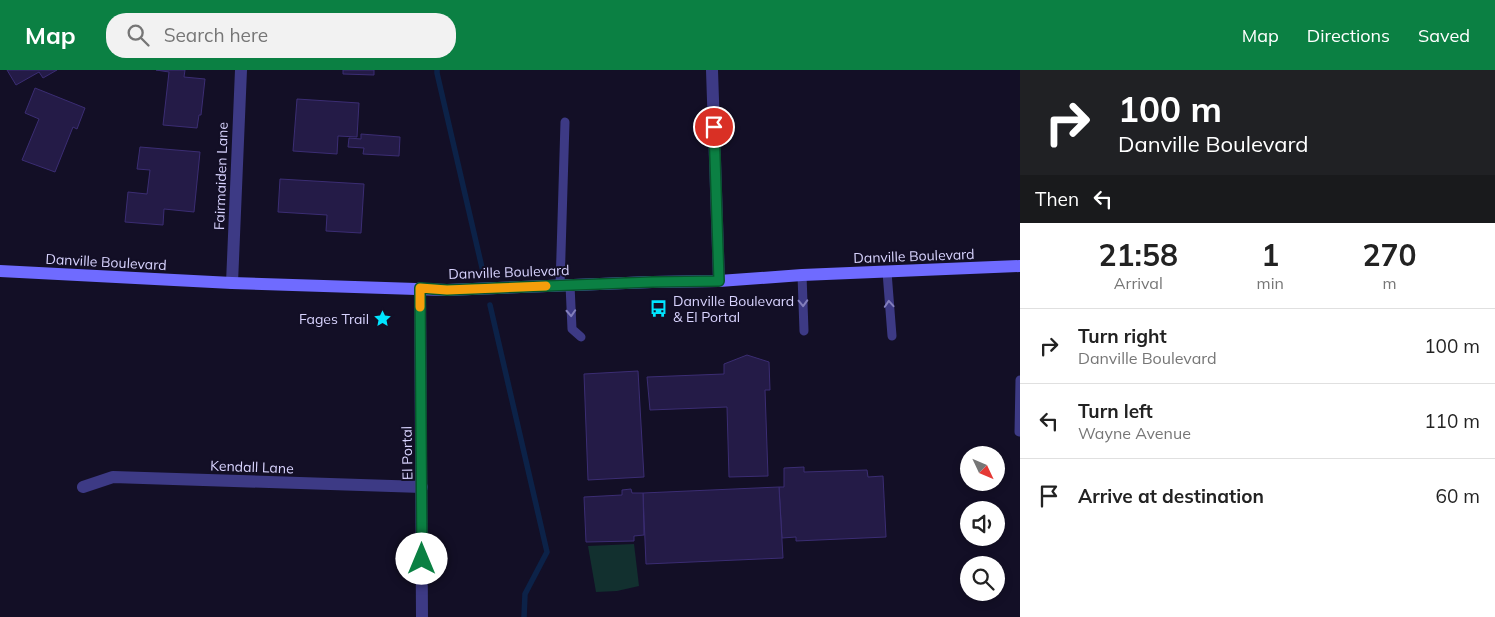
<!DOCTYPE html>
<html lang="en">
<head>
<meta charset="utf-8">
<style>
	:root { --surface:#fff; --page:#f2f2f2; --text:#222; --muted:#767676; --line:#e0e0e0; --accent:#0b8043 }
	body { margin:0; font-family:Mulish,sans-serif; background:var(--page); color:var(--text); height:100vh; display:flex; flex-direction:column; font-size:19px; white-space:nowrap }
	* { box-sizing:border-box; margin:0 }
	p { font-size:16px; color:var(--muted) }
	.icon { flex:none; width:28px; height:28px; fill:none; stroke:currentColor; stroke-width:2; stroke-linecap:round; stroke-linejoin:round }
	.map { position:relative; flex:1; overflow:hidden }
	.details { display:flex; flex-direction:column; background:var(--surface); width:475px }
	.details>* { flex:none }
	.top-card { background:#202124; color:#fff; overflow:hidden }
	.needle { width:32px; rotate:134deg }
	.controls { position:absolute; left:960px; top:376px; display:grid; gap:10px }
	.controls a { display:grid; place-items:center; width:45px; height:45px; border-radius:50%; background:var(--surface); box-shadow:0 2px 8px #0003; font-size:25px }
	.pin { position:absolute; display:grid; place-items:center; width:42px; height:42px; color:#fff; margin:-21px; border:2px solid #fff; border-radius:50%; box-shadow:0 1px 5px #0007 }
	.me { position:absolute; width:55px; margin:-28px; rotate:0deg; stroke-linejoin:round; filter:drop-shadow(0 0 4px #0008) }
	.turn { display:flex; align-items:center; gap:18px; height:105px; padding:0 15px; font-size:22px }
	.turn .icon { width:65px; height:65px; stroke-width:2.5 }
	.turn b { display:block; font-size:35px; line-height:42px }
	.then { display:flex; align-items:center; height:48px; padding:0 15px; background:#0003; gap:10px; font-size:19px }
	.eta { display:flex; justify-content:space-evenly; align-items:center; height:85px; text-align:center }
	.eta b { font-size:30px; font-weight:700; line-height:35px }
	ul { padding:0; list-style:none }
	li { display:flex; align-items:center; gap:15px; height:75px; padding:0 15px; border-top:1px solid var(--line) }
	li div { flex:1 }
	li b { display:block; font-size:19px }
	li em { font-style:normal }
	header { display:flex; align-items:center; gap:30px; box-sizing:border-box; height:70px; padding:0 25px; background:var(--accent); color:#fff }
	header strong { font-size:24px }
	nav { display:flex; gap:28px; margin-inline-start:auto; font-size:18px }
	.search { width:350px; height:45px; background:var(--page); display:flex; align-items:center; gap:12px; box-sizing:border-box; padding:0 18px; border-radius:20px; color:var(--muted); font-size:19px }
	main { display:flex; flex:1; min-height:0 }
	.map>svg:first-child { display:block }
	.green { fill:#12302f }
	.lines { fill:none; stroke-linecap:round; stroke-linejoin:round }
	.stream { stroke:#0c2248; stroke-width:5.5 }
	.building { fill:#241b47; stroke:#3b2d73 }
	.service { stroke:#3d3a85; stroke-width:9 }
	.minor { stroke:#3d3a85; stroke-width:12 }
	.secondary { stroke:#6f6bff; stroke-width:12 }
	.oneway { stroke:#837fbc }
	.route-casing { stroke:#07532c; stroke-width:12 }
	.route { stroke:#0b8043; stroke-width:9 }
	.slow { stroke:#f59e0b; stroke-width:9 }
	.labels { text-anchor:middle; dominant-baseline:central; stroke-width:4; stroke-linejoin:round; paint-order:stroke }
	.street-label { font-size:14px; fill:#d9d4ff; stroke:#130f26 }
	.poi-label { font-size:14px; fill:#d9d4ff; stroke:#130f26; text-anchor:start }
</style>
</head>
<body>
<header>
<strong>Map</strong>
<div class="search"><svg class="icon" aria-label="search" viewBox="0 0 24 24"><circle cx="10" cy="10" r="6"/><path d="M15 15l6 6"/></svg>Search here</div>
<nav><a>Map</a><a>Directions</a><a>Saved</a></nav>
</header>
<main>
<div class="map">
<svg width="1020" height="547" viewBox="0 0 1020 547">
	<rect width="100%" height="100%" fill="#130f26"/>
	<polygon class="green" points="634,474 639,516 617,521 596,522 588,476"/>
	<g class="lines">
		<g class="stream">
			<polyline points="437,0 437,3 483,202"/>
			<polyline points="490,235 547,482 525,524 524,547"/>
		</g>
	</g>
	<g class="building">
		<polygon points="7,0 57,0 43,8 39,2 16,15"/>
		<polygon points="185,0 184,7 205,9 201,45 199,45 197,58 163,55 169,2 156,0"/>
		<polygon points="343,0 374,0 374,5 343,4"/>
		<polygon points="35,18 85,38 77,59 73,57 55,102 22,90 39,49 25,43"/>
		<polygon points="297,29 359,33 357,67 338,66 337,84 293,81"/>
		<polygon points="361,64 400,67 399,86 363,84 364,78 348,77 349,68 361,69"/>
		<polygon points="140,77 200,82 194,142 164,139 163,155 125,152 128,122 147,124 150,100 137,99"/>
		<polygon points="280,109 364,114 361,163 326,161 327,145 278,142"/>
		<polygon points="747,285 769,292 770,320 765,320 768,406 729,407 727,337 650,340 647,307 724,304 724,294"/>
		<polygon points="638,301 644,407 588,410 584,304"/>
		<polygon points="804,397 804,402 867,400 868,407 883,406 886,467 796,471 796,467 782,468 779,417 784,417 784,398"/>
		<polygon points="779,417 783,488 646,494 643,423"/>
		<polygon points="631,419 632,423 643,423 644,465 634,466 634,471 586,472 584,427 622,425 622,420"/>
	</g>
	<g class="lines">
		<g class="service">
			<polyline points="887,202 892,266"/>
			<polyline points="802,205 804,261"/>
			<polyline points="570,215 572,259 581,267"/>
			<polyline points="560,216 565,52"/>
			<polyline points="1019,362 1020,310"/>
		</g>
		<g class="minor">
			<polyline points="712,0 719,211"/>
			<polyline points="232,213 241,0"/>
			<polyline points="420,218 422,547"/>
			<polyline points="83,417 113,407 422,417"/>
		</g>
		<polyline class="secondary" points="0,201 232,213 447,220 652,212 719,211 802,205 1020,196"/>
	</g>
	<defs><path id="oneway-chevron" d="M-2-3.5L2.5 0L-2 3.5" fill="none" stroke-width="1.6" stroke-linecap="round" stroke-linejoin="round" transform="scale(1.25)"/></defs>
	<g class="oneway">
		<use href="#oneway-chevron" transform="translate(803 233) rotate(88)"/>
		<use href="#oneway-chevron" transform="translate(889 234) rotate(-94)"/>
		<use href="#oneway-chevron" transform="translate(571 243) rotate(87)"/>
	</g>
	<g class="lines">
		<defs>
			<polyline id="route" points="422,489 420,218 447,220 652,212 719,211 714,57"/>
		</defs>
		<use href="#route" class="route-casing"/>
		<use href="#route" class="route"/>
		<polyline class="slow" points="420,237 420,218 447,220 546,216"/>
	</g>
	<defs>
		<symbol id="bus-bare" viewBox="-9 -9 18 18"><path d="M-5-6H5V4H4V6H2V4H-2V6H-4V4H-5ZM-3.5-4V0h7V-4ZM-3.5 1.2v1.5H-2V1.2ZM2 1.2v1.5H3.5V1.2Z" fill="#00e5ff" stroke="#130f26" stroke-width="2.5" paint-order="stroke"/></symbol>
		<symbol id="sight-bare" viewBox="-9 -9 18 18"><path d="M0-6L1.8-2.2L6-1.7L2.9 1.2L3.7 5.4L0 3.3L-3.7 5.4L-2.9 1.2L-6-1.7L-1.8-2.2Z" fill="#00e5ff" stroke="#130f26" stroke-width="2.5" paint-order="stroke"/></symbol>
	</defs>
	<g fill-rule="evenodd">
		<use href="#bus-bare" x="646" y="226" width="25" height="25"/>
		<use href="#sight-bare" x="370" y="236" width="25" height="25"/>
	</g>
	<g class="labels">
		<g class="street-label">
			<text transform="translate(221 106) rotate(-88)">Fairmaiden Lane</text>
			<text transform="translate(914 186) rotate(-2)">Danville Boulevard</text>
			<text transform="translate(106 192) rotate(3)">Danville Boulevard</text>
			<text transform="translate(509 202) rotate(-2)">Danville Boulevard</text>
			<text transform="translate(407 383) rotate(-91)">El Portal</text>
			<text transform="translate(252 397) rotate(2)">Kendall Lane</text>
		</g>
		<g class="poi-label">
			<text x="673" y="231">Danville Boulevard<tspan x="673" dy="16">&amp; El Portal</tspan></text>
			<text x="369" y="249" text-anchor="end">Fages Trail</text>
		</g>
	</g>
</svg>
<div class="controls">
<a><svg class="needle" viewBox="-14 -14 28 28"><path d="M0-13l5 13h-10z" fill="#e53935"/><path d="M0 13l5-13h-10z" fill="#767676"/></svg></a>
<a><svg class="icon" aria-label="sound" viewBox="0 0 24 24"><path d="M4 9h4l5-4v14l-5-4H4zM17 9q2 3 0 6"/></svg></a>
<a><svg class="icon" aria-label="search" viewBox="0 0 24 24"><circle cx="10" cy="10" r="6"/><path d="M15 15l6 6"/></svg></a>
</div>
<div class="pin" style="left:714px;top:57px;background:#d93025"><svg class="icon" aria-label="arrive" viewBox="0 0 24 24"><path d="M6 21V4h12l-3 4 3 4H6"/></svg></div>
<svg class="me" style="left:422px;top:489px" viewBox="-20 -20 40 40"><circle r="19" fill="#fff"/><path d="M0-13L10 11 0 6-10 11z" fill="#0b8043"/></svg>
</div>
<section class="details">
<div class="top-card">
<div class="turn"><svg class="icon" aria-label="right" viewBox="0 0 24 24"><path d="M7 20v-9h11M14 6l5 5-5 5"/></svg><div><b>100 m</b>Danville Boulevard</div></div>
<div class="then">Then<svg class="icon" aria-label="left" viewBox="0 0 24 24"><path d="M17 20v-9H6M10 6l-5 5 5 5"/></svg></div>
</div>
<div class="eta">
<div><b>21:58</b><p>Arrival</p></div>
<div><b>1</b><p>min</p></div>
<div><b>270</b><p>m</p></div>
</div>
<ul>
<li><svg class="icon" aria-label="right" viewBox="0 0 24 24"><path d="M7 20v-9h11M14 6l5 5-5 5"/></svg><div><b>Turn right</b><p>Danville Boulevard</p></div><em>100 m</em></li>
<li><svg class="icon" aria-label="left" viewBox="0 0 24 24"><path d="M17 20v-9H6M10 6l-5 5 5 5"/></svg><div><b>Turn left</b><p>Wayne Avenue</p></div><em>110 m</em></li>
<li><svg class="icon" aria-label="arrive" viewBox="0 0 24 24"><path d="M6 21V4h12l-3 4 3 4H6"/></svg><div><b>Arrive at destination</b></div><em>60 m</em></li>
</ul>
</section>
</main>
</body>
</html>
